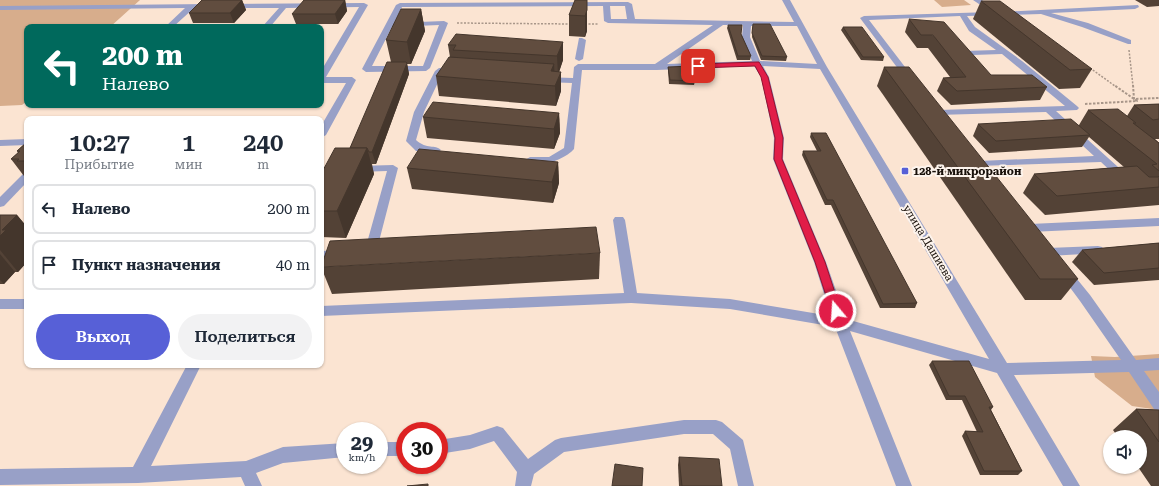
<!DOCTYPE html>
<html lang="ru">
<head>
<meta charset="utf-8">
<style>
	:root { --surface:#fff; --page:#f2f2f3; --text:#1f2937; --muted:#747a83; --line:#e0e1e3; --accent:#5760d7 }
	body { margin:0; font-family:"Roboto Serif",serif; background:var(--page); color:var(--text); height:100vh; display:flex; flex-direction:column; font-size:15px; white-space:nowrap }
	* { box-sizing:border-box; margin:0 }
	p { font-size:13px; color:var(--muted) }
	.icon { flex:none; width:22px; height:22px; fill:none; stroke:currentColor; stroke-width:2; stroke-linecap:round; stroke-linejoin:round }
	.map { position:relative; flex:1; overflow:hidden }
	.drawer { position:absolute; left:24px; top:116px; width:300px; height:252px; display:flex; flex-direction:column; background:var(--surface); border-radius:8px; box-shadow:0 1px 3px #0004 }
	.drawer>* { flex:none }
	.banner { position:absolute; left:24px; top:24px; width:300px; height:84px; border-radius:8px; box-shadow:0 1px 3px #0004; background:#00695c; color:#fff; overflow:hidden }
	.fabs { position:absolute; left:1103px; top:430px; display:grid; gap:8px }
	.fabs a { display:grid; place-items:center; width:44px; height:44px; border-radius:50%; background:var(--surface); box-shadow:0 1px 3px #0004; font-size:20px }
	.speed { position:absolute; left:336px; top:422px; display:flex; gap:8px; font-size:20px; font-weight:700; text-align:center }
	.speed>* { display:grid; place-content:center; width:52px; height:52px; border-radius:50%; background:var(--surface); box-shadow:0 1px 3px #0004; line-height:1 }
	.speed small { font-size:10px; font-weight:400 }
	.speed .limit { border:6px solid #d22; background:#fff; color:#111 }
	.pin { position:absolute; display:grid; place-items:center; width:34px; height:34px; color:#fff; margin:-17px; border-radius:8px; box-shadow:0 2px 6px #0006 }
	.me { position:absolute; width:44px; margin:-22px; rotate:342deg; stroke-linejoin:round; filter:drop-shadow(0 0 3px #0008) }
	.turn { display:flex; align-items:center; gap:14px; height:84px; padding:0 12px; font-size:18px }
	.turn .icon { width:52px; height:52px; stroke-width:2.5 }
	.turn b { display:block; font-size:28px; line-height:34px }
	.eta { display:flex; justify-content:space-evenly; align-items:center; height:68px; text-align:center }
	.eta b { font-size:24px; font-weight:600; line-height:28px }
	.action { display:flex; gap:8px; margin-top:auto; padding:8px 12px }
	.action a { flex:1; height:46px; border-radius:24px; background:var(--accent); color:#fff; font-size:16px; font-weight:600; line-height:46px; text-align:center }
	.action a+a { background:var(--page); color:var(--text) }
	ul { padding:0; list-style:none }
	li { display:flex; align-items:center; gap:12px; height:50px; margin:0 8px 6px; padding:0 4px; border:2px solid var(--line); border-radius:8px }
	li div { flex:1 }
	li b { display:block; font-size:15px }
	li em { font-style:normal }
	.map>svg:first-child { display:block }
	.green { fill:#d7ad8c }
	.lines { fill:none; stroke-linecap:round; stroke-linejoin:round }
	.path-far1 { stroke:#a89689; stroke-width:1.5; stroke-dasharray:2 1.5; stroke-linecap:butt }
	.path { stroke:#a89689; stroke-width:2; stroke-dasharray:2.5 1.5; stroke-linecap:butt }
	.minor { fill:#98a0c7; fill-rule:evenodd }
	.wall { fill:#534236 }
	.shaded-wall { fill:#44362c }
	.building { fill:#614d3f; stroke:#44362c }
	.route { fill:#e11d48; stroke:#92132f }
	.poi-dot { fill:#5760d7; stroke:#fdf4ed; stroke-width:1.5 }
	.labels { text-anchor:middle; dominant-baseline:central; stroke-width:4; stroke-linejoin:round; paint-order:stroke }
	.poi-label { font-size:11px; font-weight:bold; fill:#18100a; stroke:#fdf4ed; text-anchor:start }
	.street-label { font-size:11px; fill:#18100a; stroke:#fdf4ed }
</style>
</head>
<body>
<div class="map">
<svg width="1159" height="486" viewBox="0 0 1159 486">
	<rect width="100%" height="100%" fill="#fbe4d2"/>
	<g class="green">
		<polygon points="0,0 140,0 110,27 27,27 27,101 22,105 0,106"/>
		<polygon points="934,0 964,0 971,5 942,7"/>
		<polygon points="1159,354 1159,410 1132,406 1095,377 1091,356 1115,357"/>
	</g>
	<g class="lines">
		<g class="path-far1">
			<polyline points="457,23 572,24"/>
			<polyline points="585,24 598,24"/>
			<polyline points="1129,50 1133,86"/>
			<polyline points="1090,68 1115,86"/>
		</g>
		<g class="path">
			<polyline points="1133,85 1134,99 1159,98"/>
			<polyline points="1085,104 1137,101 1114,85"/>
		</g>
		<g class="minor">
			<path d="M782 0H790L827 67 1007 363 1121 360 1080 301 1060 274 1058 271 1060 268 1064 267 1068 268 1090 295 1136 360 1159 358V370L1144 371 1159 392V411L1154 409 1129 372 1014 375 1080 486H1063L997 373 850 331 912 486H896L835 327 730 309 631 303 321 316V306L624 293 613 220 615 217H623L625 220 637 293 730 299 831 316 814 262 773 159 774 138 761 77 754 66 657 70H582L574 149C566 159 535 171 525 160L530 157H549L564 148 572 83 545 82 541 79 542 77 573 78 574 67 578 64H655L713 25 608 23 604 21 603 6 402 7 394 23 444 21 448 23 430 68 426 71 366 72 362 69 396 5 400 3 628 2 632 4 635 19 794 22ZM610 6H625L627 19H611ZM439 25 423 66H372L392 27ZM723 25H743L742 37 752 61 667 64ZM751 26H797L817 64 760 61 750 37ZM763 66 820 69 989 359 846 319 826 262 783 159 784 138 769 77Z"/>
			<polygon points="973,0 982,0 1000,12 1138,5 1139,7 1135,9 1051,13 1088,23 1131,40 1131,44 1128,44 1082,27 1041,14 967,16 975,27 1022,61 1077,106 1079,108 1077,110 1056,111 1128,176 1129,178 1128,180 1120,180 1101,162 975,166 974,164 975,162 979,161 1094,156 1046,112 936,115 934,113 936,111 939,110 1065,106 1002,54 973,55 979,63 975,66 972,65 963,53 964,51 996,50 969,31 960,16 869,20 915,80 911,83 908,82 860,18 864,16 991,12"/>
			<polygon points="364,3 368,5 326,77 352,77 356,80 326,135 321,138 321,126 346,83 321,83 321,71 359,7 286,8 270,27 262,27 279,8 229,8 225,6 229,4"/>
			<polygon points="211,4 214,4 214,8 194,8 173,27 165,27 185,8 0,10 0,6"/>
			<polygon points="579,38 582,38 586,40 583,59 579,61 575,59"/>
			<path d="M439 68 455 69 459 72 455 75 442 74 424 112 416 140C427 150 435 144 441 150L436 153 416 151 406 141 414 112 435 71Z"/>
			<polygon points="27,139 27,145 0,146 0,140"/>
			<polygon points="393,165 398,168 376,253 374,256 370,257 364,256 362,253 365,250 387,171 358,172 353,169 358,166"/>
			<polygon points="27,173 27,182 4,206 0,207 0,197 23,174"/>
			<polygon points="1159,218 1159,226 1030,232 1026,231 1024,228 1026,225 1030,224"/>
			<polygon points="1098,246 1102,247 1104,250 1102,253 1048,256 1044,255 1042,252 1044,249 1048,248"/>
			<polygon points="342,250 346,251 348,254 346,257 321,259 321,251"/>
			<rect x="0" y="299" width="27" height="10"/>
			<polygon points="187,365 201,365 151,466 246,461 283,447 345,443 345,457 283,463 256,473 262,486 245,486 241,477 138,483 0,485 0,469 133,467"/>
			<polygon points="684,420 716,420 722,422 743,440 754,486 738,486 730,449 713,434 684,434 564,452 534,474 531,486 515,486 517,472 494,441 470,449 439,454 439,440 470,435 497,426 503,428 528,459 555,440 561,438"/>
			<rect x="379" y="442" width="26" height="14"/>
		</g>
	</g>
	<g class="wall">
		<polygon points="242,0 246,10 234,23 193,23 189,13"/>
		<polygon points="345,0 347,11 338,24 296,24 292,14"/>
		<polygon points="587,0 587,31 585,37 569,36 569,15"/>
		<polygon points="1135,0 1159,0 1159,6 1147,7"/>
		<polygon points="981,1 1092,69 1080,88 1059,89 973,19"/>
		<polygon points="421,9 425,31 411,64 407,64 409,74 376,164 372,164 374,174 346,238 321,237 321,174 350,148 391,62 386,40"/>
		<polygon points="909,19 991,75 1047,87 1040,100 951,105 937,91 943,78 950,77 928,48 917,48 905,32"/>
		<polygon points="753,24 787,57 786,61 761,60 752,37"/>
		<polygon points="728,25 741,34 751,56 750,60 737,60 727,28"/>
		<polygon points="843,27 884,57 883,61 861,60 841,30"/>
		<polygon points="563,42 563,60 559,72 561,72 561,91 556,106 439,96 436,76 450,57 448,45"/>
		<polygon points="668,67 695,81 694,85 669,84 668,71"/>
		<polygon points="884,67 1078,279 1061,300 1025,300 877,86"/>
		<polygon points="1159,104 1159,139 1155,139 1159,143 1159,205 1045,215 1023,193 1034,174 1124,167 1089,137 1082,147 989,153 973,136 978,124 1079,125 1088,110 1127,116 1134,105"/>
		<polygon points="559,113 560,133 554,149 427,138 423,117"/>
		<polygon points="811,133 917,303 915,308 880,308 831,205 825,205 802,155 803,151 817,151 810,137"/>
		<polygon points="27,142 27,180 11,159 18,153 17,151"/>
		<polygon points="558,162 559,183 553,203 412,189 407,168"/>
		<polygon points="0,215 17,215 27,227 27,262 18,272 15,272 4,284 0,284"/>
		<polygon points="1159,243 1159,280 1094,285 1072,262 1082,250"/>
		<polygon points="600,253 599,279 332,294 321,267"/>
		<polygon points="932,361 993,407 991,410 1022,471 1018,475 980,475 962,436 965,431 977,432 962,400 946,400 929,365"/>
		<polygon points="1136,409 1159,410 1159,486 1151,486 1138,467 1140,467 1140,437 1118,437 1113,430"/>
		<polygon points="679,457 722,486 679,486 678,465"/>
	</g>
	<g class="shaded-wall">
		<polygon points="242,0 246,10 234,23 230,13"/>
		<polygon points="345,0 347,11 338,24 335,14"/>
		<polygon points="421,9 425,31 411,64 407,42"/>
		<polygon points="587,10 587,31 585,37 585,16"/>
		<polygon points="563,42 563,60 558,75 557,56"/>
		<polygon points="407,63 409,74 376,164 372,152"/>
		<polygon points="554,64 555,83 551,71"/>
		<polygon points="561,72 561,91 556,106 555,86"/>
		<polygon points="559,113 560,133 554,149 554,129"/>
		<polygon points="367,148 374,174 346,238 337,211"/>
		<polygon points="558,162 559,183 553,203 552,182"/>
		<polygon points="17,215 27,227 27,262 18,272 0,250 0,236 2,230"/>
		<polygon points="0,254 15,272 4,284 0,280"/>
	</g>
	<g class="building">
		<polygon points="202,0 242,0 230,13 189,13"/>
		<polygon points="304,0 345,0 335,14 292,14"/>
		<polygon points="575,0 587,0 587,10 585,16 569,15"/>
		<polygon points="981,1 1000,1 1092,69 1070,70"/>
		<polygon points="401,9 421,9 407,42 386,40"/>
		<polygon points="909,19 944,22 991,75 1032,75 1047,87 957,91 943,78 966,77 933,35 921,35"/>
		<polygon points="753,24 770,24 787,57 762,56 752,33"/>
		<polygon points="728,25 742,25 741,34 751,56 738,56"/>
		<polygon points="843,27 862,27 884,57 863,57"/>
		<polygon points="456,34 563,42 557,56 453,50 456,45 448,45"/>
		<polygon points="449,57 554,64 551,71 561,72 555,86 436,76"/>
		<polygon points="387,62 406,62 407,63 372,152 369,152 367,148 350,148"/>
		<polygon points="692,66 695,81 670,80 668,67"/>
		<polygon points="884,67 909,67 1078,279 1040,279"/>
		<polygon points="433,102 559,113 554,129 423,117"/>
		<polygon points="1159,104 1159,119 1153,120 1134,105"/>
		<polygon points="1118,109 1136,123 1133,123 1159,143 1159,171 1152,165 1157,164 1088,110"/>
		<polygon points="1071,119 1090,135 996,141 978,124"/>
		<polygon points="811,133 826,133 917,303 883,304 833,200 827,200 803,151 821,151"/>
		<polygon points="27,142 27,161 17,161 19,159 11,159 20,151 17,151"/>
		<polygon points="335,148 367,148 337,211 321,211 321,174"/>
		<polygon points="419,149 558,162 552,182 407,168"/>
		<polygon points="1137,166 1149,177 1158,177 1159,176 1159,187 1057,196 1034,174"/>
		<polygon points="0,215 17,215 2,230 6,230 0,236"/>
		<polygon points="596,227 600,253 321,267 330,241"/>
		<polygon points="1159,243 1159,268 1104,273 1082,250"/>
		<polygon points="932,361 969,361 993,407 989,407 1022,471 984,471 965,431 983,432 965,396 949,396"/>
		<polygon points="1136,409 1159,410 1159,442"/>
		<polygon points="679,457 719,459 722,486 682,486"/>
		<polygon points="615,464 643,468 642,486 612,486"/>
		<polygon points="428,484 428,486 407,486"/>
	</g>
	<polygon class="route" points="757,62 759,62 768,77 783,138 782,159 825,262 841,311 840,314 833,314 831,311 815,262 774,159 775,138 761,77 755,66 698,68 695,66 698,64"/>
	<rect class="poi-dot" x="901" y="167" width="8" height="8" rx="2"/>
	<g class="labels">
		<g class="poi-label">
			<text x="913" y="171">128-й микрорайон</text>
		</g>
		<g class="street-label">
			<text transform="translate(928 243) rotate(59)">улица Дашиева</text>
		</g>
	</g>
</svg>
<div class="fabs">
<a><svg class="icon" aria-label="sound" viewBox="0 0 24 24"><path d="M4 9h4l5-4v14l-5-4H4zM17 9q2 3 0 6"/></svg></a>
</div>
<div class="speed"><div>29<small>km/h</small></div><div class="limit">30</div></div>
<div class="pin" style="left:698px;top:66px;background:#d93025"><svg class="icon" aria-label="arrive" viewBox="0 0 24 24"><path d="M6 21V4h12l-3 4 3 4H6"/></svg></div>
<svg class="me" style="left:836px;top:311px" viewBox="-20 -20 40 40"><circle r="17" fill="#e11d48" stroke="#fff" stroke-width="3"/><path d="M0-11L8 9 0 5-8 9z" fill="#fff"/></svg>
<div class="banner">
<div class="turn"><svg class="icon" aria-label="left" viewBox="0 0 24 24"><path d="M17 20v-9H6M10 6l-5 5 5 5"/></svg><div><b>200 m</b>Налево</div></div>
</div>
<section class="drawer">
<div class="eta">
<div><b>10:27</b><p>Прибытие</p></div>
<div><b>1</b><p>мин</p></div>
<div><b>240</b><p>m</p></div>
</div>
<ul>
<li><svg class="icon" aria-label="left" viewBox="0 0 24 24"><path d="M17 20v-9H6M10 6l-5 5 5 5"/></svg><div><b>Налево</b></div><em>200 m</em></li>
<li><svg class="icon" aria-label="arrive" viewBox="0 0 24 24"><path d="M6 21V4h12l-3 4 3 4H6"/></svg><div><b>Пункт назначения</b></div><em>40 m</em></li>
</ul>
<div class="action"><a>Выход</a><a>Поделиться</a></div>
</section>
</div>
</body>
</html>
